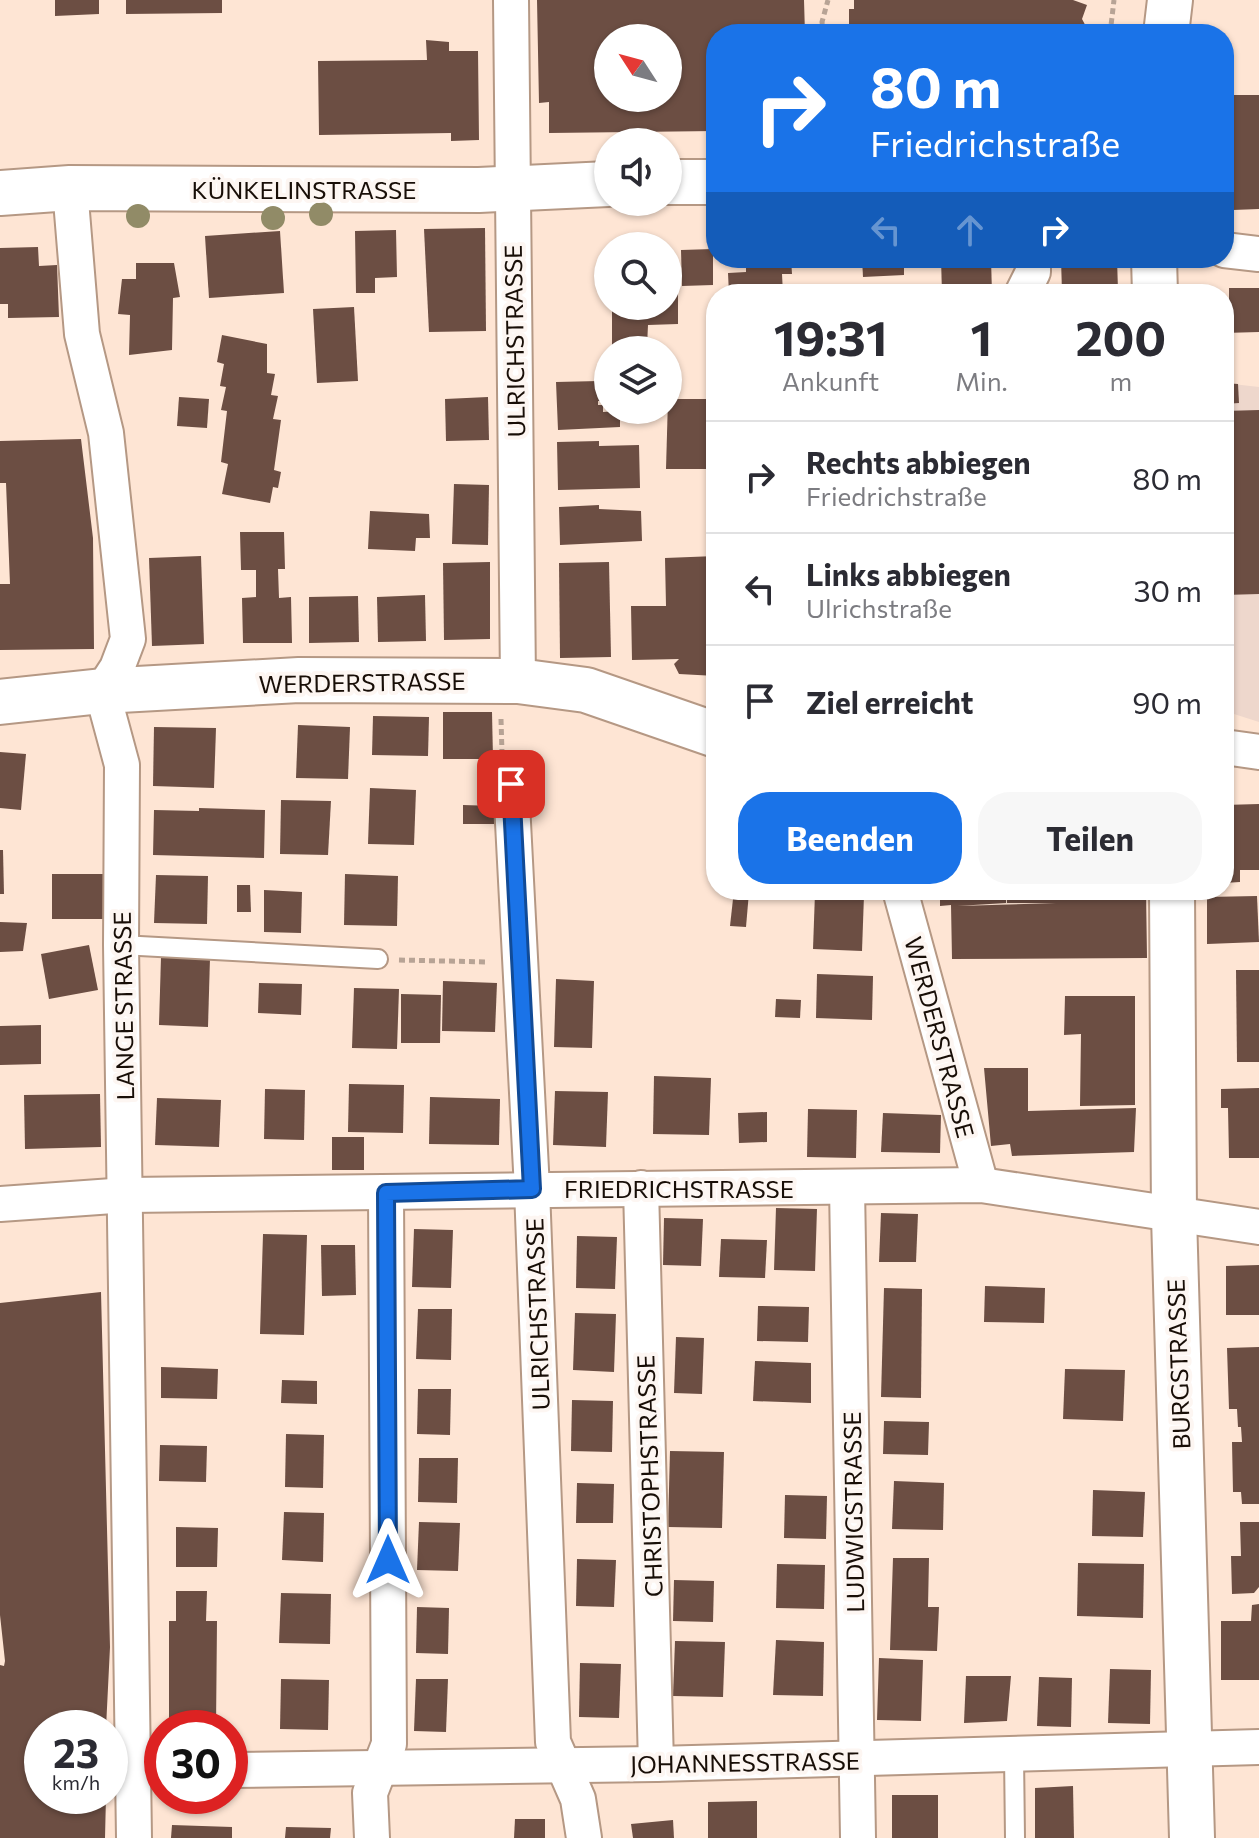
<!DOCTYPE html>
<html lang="de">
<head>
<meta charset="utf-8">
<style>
	:root { --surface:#fff; --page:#f7f7f7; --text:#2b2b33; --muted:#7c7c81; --line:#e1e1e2; --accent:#1a73e8 }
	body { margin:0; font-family:Commissioner,sans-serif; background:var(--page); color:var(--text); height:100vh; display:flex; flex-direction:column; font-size:30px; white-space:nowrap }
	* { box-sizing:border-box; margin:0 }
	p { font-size:26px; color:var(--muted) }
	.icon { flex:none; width:44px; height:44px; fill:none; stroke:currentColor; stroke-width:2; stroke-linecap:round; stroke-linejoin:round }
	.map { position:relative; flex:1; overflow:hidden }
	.sheet { position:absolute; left:706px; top:284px; width:528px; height:616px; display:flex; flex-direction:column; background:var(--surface); border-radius:32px; box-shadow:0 2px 6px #0004 }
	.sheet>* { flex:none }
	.banner { position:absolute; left:706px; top:24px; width:528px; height:244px; border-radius:32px; box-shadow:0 2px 6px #0004; background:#1a73e8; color:#fff; overflow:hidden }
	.needle { width:52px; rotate:306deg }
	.controls { position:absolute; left:594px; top:24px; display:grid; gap:16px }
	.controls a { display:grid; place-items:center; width:88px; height:88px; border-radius:50%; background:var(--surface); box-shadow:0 2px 6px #0004; font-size:40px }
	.speed { position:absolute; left:24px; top:1710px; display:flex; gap:16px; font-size:40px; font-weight:700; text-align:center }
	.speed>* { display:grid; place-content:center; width:104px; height:104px; border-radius:50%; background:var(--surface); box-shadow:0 2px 6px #0004; line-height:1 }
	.speed small { font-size:20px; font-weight:400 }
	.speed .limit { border:12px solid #d22; background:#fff; color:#111 }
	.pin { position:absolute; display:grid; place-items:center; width:68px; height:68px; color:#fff; margin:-34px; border-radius:16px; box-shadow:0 4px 12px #0006 }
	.me { position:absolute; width:88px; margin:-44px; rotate:0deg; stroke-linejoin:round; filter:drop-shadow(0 0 6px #0008) }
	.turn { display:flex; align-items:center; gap:28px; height:168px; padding:0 32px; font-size:36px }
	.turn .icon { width:104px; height:104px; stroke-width:2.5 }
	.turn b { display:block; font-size:56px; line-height:68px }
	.lanes { display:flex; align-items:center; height:76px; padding:0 32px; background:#0003; justify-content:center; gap:40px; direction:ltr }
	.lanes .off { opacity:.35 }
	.eta { display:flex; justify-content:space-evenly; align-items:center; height:136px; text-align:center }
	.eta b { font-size:48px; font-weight:700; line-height:56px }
	.action { display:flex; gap:16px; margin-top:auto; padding:16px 32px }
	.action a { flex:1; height:92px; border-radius:32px; background:var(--accent); color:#fff; font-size:32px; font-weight:700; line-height:92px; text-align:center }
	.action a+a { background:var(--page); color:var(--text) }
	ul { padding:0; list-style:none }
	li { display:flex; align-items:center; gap:24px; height:112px; padding:0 32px; border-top:2px solid var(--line) }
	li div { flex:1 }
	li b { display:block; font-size:30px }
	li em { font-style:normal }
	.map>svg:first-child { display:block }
	.education { fill:#eed7cc }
	.building { fill:#6c4e43; fill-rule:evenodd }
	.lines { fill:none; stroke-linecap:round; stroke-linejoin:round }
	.lane-casing { stroke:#b59884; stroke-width:22 }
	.street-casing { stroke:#b59884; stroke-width:38 }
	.secondary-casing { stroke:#b59884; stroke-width:48 }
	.path { stroke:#b7a395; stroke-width:5; stroke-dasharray:6 4; stroke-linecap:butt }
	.lane { stroke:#fff; stroke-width:18 }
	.street { stroke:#fff; stroke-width:34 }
	.secondary { stroke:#fff; stroke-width:44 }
	.tree { fill:#918b67 }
	.route-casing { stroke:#114b97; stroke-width:20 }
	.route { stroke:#1a73e8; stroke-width:14 }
	.labels { text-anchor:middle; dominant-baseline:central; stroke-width:8; stroke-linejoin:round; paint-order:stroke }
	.street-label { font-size:24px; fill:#180e07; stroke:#fdf6f2 }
</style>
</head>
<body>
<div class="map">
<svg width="1259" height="1838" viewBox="0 0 1259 1838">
	<rect width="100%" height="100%" fill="#fee5d4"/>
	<polygon class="education" points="1224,383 1259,387 1259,722 1234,714 1224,704"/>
	<g class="building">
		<polygon points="55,0 99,0 99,14 55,16"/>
		<polygon points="126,0 222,0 222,13 126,14"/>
		<path d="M537 0H804L805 34H716V131L549 133V102L539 103ZM608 38H668V98H608Z"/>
		<polygon points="854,0 1073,0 1087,5 1082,19 1090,34 849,34 849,9 854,9"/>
		<polygon points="426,40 449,42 449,51 478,51 479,140 451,141 451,133 319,135 318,61 427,60"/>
		<polygon points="1230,95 1259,95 1259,209 1233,210"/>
		<polygon points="485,228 486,331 429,332 424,229"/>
		<polygon points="396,230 397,277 375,278 375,293 356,293 355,231"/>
		<polygon points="280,231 284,293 209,298 205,236"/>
		<polygon points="38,247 39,266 57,265 59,317 8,318 8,304 0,304 0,248"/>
		<polygon points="713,249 713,285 682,286 681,250"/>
		<polygon points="741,258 791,258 792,274 782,274 783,294 729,294 728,273 746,272 746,263 741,263"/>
		<polygon points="862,258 904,258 904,275 863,277"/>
		<polygon points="941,258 991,258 992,294 942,294"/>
		<polygon points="1061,258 1117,258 1118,291 1062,293"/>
		<polygon points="136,263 174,263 180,297 173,298 172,350 129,355 130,315 118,314 122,279 136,279"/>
		<polygon points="668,281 678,281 678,324 648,325 647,346 612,346 612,306 668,306"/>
		<polygon points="1229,288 1259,288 1259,332 1224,333 1224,305 1229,305"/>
		<polygon points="354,307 358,381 317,383 313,309"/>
		<polygon points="222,335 267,344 267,373 275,374 271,395 278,396 273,419 281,420 274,470 281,472 278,488 273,487 270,503 222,494 228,464 221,462 227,411 221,410 226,387 220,386 224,364 217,362"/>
		<polygon points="599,381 606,383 606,401 598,401 598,405 603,405 603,412 620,411 620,427 558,430 556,382"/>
		<polygon points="1224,383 1238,384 1239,403 1224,404"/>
		<polygon points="179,397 209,399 207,428 177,426"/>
		<polygon points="488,397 489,440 446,441 445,399"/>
		<polygon points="668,399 716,399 716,469 666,469"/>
		<polygon points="1259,410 1259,594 1224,595 1224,411"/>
		<polygon points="81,439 93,538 94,649 0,650 0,584 10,584 6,483 0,483 0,441"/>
		<polygon points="599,441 599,446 639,445 640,488 558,490 557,442"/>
		<polygon points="454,484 489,485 488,545 452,544"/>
		<polygon points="599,505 599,509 641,511 642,541 560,545 559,507"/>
		<polygon points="370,511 429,514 430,538 416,538 415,551 368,549"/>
		<polygon points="240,532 284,532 285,569 278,569 279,598 291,597 292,643 243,643 242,598 256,597 256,570 241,570"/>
		<polygon points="201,556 204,644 152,646 149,558"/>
		<polygon points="716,556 716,676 679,674 674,664 679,659 632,660 631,606 666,606 665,558"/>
		<polygon points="490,562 490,639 444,640 443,563"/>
		<polygon points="609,562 611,657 560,658 559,563"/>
		<polygon points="425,595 426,641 378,642 377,597"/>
		<polygon points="358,596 359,642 309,643 309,597"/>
		<polygon points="443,712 492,712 493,759 443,759"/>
		<polygon points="373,716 429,717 428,756 372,755"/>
		<polygon points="298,725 350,727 348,779 296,778"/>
		<polygon points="154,727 216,728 214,788 153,786"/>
		<polygon points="0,752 26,754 21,810 0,808"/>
		<polygon points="370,788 416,790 414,845 368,844"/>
		<polygon points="281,800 331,801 328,855 280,854"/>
		<polygon points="1259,804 1259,870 1240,870 1240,882 1224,883 1224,805"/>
		<polygon points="463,805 495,806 494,824 463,824"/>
		<polygon points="199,808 265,810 264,858 153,855 154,810 199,811"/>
		<polygon points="0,850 3,850 4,894 0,894"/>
		<rect x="52" y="874" width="58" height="45"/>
		<polygon points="345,874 398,876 397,926 344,925"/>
		<polygon points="156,875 208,876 207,924 154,923"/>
		<polygon points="237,885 250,885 251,912 237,912"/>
		<polygon points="264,890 302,892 301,933 264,932"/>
		<polygon points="734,890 749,892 746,927 730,926"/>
		<polygon points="940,890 1006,890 1006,903 957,906 1056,903 1007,903 1007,890 1146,890 1147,958 952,959 951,905 940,906"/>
		<polygon points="815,893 864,895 862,951 813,949"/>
		<polygon points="1257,896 1259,942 1207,944 1207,897"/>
		<polygon points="0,922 27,923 23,951 0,952"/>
		<polygon points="89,945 98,990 49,999 41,954"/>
		<polygon points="161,957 210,958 208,1027 159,1025"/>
		<polygon points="1236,970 1259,970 1259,1062 1237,1062"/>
		<polygon points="817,974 873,976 872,1020 816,1018"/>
		<polygon points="556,979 594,981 592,1048 554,1047"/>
		<polygon points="443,981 497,983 495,1032 442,1031"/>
		<polygon points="259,983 302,984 301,1015 258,1013"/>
		<polygon points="354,988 399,989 397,1049 352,1048"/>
		<polygon points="401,994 441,995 440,1043 401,1043"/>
		<polygon points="1065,996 1135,996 1135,1105 1080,1106 1081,1034 1064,1035"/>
		<polygon points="776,999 801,1000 800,1018 775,1017"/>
		<polygon points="41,1025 41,1064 0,1065 0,1026"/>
		<polygon points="984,1068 1028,1068 1028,1111 1136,1108 1134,1152 1012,1156 1010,1144 991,1146"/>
		<polygon points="654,1076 711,1078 709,1135 653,1134"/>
		<polygon points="349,1084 404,1085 403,1133 348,1132"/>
		<polygon points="1259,1088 1259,1158 1229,1158 1228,1108 1221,1108 1221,1089"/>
		<polygon points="265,1089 305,1090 304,1140 264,1139"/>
		<polygon points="555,1091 608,1092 606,1147 553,1145"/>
		<polygon points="100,1094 101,1147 25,1149 24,1095"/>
		<polygon points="430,1097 500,1099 499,1145 429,1144"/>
		<polygon points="157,1098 221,1100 219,1147 155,1145"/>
		<polygon points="808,1109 857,1110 856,1158 807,1157"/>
		<polygon points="767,1112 767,1142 739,1143 738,1113"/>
		<polygon points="883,1113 941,1115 940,1153 881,1152"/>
		<rect x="332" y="1137" width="32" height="33"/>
		<polygon points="776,1208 817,1209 815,1271 774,1270"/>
		<polygon points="881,1213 918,1214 916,1262 879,1262"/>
		<polygon points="664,1218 703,1219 701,1266 663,1265"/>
		<polygon points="414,1229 453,1230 451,1288 412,1287"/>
		<polygon points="263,1234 307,1235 304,1335 260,1334"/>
		<polygon points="577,1236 617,1237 615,1289 576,1288"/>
		<polygon points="721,1239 767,1240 765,1278 719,1277"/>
		<polygon points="321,1245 355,1245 356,1295 322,1296"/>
		<polygon points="1259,1265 1259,1315 1226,1315 1226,1266"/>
		<polygon points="985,1286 1045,1288 1044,1323 984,1322"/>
		<polygon points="884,1288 922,1289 921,1398 881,1397"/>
		<polygon points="101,1292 110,1647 106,1728 42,1728 42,1796 106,1796 105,1838 0,1838 0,1665 4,1666 5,1661 0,1615 0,1303"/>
		<polygon points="758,1306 809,1307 808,1342 757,1341"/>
		<polygon points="418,1309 452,1309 451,1360 416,1359"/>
		<polygon points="575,1313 616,1314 614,1372 573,1370"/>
		<polygon points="676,1337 704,1338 702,1394 674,1393"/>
		<polygon points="1259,1347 1259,1504 1242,1504 1241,1492 1233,1492 1232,1442 1242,1442 1241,1427 1238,1427 1237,1409 1229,1409 1227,1348"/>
		<polygon points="755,1361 811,1363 811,1403 753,1401"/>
		<polygon points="161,1367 218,1369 217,1399 161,1398"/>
		<polygon points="1065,1369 1125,1370 1123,1421 1063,1419"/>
		<polygon points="282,1380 317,1381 317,1404 281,1403"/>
		<polygon points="418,1389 451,1389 450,1435 417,1434"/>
		<polygon points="572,1400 613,1401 612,1452 571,1451"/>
		<polygon points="884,1421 929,1422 928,1455 883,1454"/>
		<polygon points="286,1434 324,1435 323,1488 285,1487"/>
		<polygon points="160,1445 207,1446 206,1482 159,1481"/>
		<polygon points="670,1451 724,1452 722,1528 668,1527"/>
		<polygon points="419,1458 458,1458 457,1503 418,1502"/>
		<polygon points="894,1481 944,1483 943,1530 892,1529"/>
		<polygon points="577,1483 614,1484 613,1523 576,1523"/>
		<polygon points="1093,1490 1145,1492 1143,1537 1092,1536"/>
		<polygon points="785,1495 827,1496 826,1539 784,1538"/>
		<polygon points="284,1512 324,1513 323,1562 282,1560"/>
		<polygon points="419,1522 460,1523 458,1571 417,1570"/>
		<polygon points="1240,1522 1259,1522 1259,1587 1254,1593 1232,1594 1231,1556 1241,1556"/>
		<polygon points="176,1527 218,1528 217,1567 176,1567"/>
		<polygon points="893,1558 929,1558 928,1607 939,1607 937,1651 890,1650"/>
		<polygon points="577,1559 616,1560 614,1607 576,1606"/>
		<polygon points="1078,1563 1144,1564 1143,1618 1077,1616"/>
		<polygon points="777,1564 825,1565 824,1609 776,1608"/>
		<polygon points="674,1580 714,1581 713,1622 673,1621"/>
		<polygon points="176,1591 207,1591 206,1621 217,1621 216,1728 169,1728 169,1621 176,1621"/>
		<polygon points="281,1593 331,1594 330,1644 279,1643"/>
		<polygon points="1259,1604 1259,1680 1221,1680 1221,1621 1251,1621 1252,1605"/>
		<polygon points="417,1607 449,1608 448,1654 416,1653"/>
		<polygon points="776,1640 824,1642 823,1696 773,1695"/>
		<polygon points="675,1641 725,1642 723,1697 673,1696"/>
		<polygon points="879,1658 923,1660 921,1721 877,1720"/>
		<polygon points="580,1663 621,1664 619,1718 579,1717"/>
		<polygon points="1110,1669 1151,1670 1150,1724 1108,1723"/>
		<polygon points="966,1676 1011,1676 1007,1721 964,1723"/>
		<polygon points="1039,1677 1072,1678 1071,1727 1037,1726"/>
		<polygon points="281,1679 329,1680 328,1730 280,1729"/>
		<polygon points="416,1679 448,1679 446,1732 414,1731"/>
		<polygon points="1073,1786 1074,1838 1035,1838 1035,1788"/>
		<rect x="892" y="1795" width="46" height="43"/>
		<polygon points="757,1801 757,1838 708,1838 708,1802"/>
		<polygon points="515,1819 545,1819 545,1838 514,1838"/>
		<polygon points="673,1820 674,1838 633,1838 631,1824"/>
		<polygon points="172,1825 232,1827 232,1838 171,1838"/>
		<polygon points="286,1827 331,1828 330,1838 285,1838"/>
	</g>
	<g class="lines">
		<defs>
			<g id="lane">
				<polyline points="121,945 378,959"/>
				<polyline points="1014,1755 1015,1838"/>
			</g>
			<g id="street">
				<polyline points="511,0 518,681"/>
				<polyline points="70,188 82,334 106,433 128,639 117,668 102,691 122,765 121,945 134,1838"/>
				<polyline points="1224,250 1259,254"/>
				<polyline points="1022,294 1033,272 1033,258"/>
				<polyline points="1224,747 1259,752"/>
				<polyline points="511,784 532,1189 553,1742 578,1799 584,1838"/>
				<polyline points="900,890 981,1185"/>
				<polyline points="847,1187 858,1838"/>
				<polyline points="641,1188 656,1764"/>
				<polyline points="0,1204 127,1195 981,1185 1259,1227"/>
				<polyline points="230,1770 656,1764 1259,1747"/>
				<polyline points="372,1838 370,1793 389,1744 386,1193"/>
			</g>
			<g id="secondary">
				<polyline points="1166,34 1170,0"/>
				<polyline points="668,182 716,182"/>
				<polyline points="0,193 70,188 479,190 608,184"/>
				<polyline points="1154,258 1155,294"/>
				<polyline points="0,702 102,691 299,680 518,681 586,690 716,735"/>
				<polyline points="1172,890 1174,1216 1192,1838"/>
			</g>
		</defs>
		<use href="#lane" class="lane-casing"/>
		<use href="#street" class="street-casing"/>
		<use href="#secondary" class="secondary-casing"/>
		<g class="path">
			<polyline points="824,34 822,22 828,0"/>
			<polyline points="1110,34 1114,0"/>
			<polyline points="501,719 502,753"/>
			<polyline points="399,960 489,962"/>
		</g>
		<use href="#lane" class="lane"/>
		<use href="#street" class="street"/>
		<use href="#secondary" class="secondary"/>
	</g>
	<g class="tree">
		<circle cx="321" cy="214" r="12"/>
		<circle cx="138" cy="216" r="12"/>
		<circle cx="273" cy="218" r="12"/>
	</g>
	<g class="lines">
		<defs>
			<polyline id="route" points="388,1560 386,1193 532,1189 511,784"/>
		</defs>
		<use href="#route" class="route-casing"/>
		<use href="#route" class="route"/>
	</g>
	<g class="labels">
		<g class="street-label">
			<text x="304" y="189">KÜNKELINSTRASSE</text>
			<text transform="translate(514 341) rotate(-91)">ULRICHSTRASSE</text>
			<text transform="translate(362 682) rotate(-1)">WERDERSTRASSE</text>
			<text transform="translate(123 1006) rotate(-91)">LANGE STRASSE</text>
			<text transform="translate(940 1037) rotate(75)">WERDERSTRASSE</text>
			<text x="679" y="1188">FRIEDRICHSTRASSE</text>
			<text transform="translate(537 1314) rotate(-92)">ULRICHSTRASSE</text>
			<text transform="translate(1178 1364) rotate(-92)">BURGSTRASSE</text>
			<text transform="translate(649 1476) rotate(-92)">CHRISTOPHSTRASSE</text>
			<text transform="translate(853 1512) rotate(-91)">LUDWIGSTRASSE</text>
			<text transform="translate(745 1762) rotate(-1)">JOHANNESSTRASSE</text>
		</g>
	</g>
</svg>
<div class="controls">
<a><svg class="needle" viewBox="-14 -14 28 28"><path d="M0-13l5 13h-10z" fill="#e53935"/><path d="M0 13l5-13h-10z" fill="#7c7c81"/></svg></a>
<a><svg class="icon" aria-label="sound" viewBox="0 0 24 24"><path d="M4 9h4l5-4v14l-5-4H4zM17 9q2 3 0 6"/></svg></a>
<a><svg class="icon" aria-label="search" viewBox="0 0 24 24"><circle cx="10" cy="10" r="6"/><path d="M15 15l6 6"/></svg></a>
<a><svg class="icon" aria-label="layers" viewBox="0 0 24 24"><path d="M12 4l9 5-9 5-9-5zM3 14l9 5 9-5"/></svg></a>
</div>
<div class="speed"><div>23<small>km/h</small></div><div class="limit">30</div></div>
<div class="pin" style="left:511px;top:784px;background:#d93025"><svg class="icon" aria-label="arrive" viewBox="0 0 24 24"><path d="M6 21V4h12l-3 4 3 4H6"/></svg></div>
<svg class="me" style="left:388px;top:1560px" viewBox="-20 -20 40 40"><path d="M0-17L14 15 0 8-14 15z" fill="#1a73e8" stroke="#fff" stroke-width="4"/></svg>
<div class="banner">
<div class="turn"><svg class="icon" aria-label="right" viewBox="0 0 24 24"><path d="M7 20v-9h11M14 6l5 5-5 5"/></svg><div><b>80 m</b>Friedrichstraße</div></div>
<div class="lanes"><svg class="icon off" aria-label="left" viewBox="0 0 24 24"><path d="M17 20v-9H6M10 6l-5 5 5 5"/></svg><svg class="icon off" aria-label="ahead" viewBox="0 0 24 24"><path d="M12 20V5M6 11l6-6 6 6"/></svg><svg class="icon" aria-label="right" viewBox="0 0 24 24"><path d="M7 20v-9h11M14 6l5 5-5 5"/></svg></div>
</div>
<section class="sheet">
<div class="eta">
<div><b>19:31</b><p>Ankunft</p></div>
<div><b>1</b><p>Min.</p></div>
<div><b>200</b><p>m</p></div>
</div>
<ul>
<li><svg class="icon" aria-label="right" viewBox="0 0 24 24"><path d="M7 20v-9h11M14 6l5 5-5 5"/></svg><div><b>Rechts abbiegen</b><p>Friedrichstraße</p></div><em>80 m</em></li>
<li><svg class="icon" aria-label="left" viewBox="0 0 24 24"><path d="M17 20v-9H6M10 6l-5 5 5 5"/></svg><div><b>Links abbiegen</b><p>Ulrichstraße</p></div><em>30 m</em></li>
<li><svg class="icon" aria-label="arrive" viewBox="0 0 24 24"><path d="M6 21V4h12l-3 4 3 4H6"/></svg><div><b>Ziel erreicht</b></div><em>90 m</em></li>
</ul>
<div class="action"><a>Beenden</a><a>Teilen</a></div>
</section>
</div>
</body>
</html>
